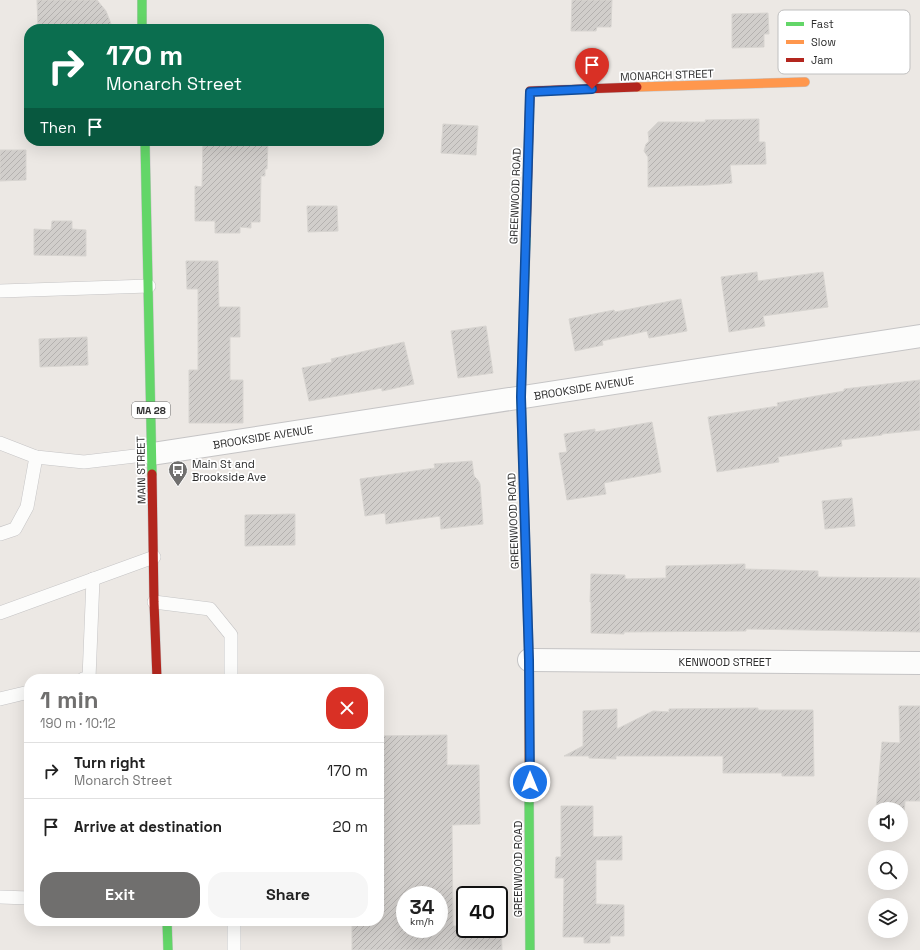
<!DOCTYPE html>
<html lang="en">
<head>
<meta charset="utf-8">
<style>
	:root { --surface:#fff; --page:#f6f6f6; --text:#222; --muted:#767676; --line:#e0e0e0; --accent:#706f6e }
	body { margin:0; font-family:"Space Grotesk",sans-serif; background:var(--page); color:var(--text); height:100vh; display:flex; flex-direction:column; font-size:15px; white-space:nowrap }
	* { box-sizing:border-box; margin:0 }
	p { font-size:13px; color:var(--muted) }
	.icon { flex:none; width:22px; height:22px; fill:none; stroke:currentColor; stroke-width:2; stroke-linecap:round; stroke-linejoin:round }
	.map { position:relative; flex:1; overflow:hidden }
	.sheet { position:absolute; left:24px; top:674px; width:360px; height:252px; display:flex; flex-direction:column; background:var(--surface); border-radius:16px; box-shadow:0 4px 16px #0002 }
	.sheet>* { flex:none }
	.guide { position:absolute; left:24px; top:24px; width:360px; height:122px; border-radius:16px; box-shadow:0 4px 16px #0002; background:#0b6e4f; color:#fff; overflow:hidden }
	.fabs { position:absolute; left:868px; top:802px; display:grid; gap:8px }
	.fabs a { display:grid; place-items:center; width:40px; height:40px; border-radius:50%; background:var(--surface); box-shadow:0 4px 16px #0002; font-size:20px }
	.speed { position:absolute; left:396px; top:886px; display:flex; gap:8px; font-size:20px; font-weight:700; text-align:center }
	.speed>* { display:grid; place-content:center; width:52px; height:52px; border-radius:50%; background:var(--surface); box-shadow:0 4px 16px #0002; line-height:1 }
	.speed small { font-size:10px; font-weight:400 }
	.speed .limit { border:2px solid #111; border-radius:6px; background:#fff; color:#111 }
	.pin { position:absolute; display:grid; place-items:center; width:34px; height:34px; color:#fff; margin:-41px -17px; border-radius:50% 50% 50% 0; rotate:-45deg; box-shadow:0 0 4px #0007 }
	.pin .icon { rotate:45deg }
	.me { position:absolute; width:44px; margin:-22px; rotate:0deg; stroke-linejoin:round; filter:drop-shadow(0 0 3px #0008) }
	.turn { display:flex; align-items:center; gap:14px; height:84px; padding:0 16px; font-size:18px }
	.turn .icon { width:52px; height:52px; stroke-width:2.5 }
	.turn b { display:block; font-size:28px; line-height:34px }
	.then { display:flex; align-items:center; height:38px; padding:0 16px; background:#0003; gap:8px; font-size:15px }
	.round { display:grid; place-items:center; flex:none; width:42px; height:42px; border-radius:16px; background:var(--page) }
	.summary { display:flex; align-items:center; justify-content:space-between; height:68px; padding:0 16px }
	h1 { font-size:24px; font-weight:700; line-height:30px; color:var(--accent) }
	.button { display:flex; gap:8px; margin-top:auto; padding:8px 16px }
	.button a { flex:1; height:46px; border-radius:16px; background:var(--accent); color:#fff; font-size:16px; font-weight:700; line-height:46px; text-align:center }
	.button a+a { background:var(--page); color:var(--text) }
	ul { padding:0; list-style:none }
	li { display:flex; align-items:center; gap:12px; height:56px; padding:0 16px; border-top:1px solid var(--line) }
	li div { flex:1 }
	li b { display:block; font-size:15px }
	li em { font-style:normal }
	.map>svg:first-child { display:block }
	.building { fill:url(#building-hatch); stroke:#d7d4d0; fill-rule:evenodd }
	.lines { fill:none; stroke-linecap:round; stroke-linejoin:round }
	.lane-casing { stroke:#c5c4c5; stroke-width:14 }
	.street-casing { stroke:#c5c4c5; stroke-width:24 }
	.fast-casing { stroke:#c5c4c5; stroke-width:10 }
	.slow-casing { stroke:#c5c4c5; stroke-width:10 }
	.jam-casing { stroke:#c5c4c5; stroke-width:10 }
	.lane { stroke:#fcfcfb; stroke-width:13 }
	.street { stroke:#fcfcfb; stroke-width:22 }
	.fast { stroke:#63d668; stroke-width:9 }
	.slow { stroke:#ff974d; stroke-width:9 }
	.jam { stroke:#b3261e; stroke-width:9 }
	.route-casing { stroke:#114b97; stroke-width:10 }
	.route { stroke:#1a73e8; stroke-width:7 }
	.labels { text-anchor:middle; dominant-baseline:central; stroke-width:3.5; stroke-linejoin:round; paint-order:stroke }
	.shield { fill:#fff; stroke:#6d6d6d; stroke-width:1 }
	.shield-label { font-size:10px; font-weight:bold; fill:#2e2e2e }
	.street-label { font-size:11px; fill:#2e2e2e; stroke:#fff }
	.poi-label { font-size:11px; fill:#2e2e2e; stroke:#fff; text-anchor:start }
	.key { fill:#fff; stroke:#c0c0c0; stroke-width:1 }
	.key-label { font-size:11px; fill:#2e2e2e }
</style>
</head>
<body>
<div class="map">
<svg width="920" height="950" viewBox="0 0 920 950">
	<defs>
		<pattern id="building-hatch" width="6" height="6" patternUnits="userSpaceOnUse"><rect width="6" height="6" fill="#d1cecb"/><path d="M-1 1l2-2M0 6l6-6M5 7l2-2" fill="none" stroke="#b4b1af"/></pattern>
	</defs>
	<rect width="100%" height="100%" fill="#ece8e4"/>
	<g class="building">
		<polygon points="37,0 97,0 106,11 113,29 38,29"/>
		<polygon points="572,0 612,0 611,27 597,27 596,31 571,31"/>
		<polygon points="768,13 769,34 764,34 764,47 732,48 732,14"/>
		<polygon points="759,119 759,142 765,142 766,164 730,165 732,183 708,185 648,187 648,157 644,151 646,144 649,141 648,132 658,122 706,122 705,120"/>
		<polygon points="443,124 478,126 476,155 441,153"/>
		<polygon points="203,141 268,142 267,169 265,169 265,176 261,176 260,222 251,222 251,228 240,227 240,233 215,233 215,221 195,221 195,186 202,187"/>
		<polygon points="0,150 26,150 26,180 0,181"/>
		<polygon points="307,206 337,206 338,231 308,232"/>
		<polygon points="52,221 72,221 72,229 86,230 86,256 34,255 34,229 51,230"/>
		<polygon points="186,261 218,261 219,307 240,307 240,337 230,337 230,380 243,380 243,423 189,423 189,370 198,370 198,289 187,289"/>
		<polygon points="757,272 758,281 823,272 828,307 763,316 765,326 729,332 721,277"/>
		<polygon points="681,299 687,331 649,338 647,331 602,341 603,345 575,351 569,319 614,310 615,312"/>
		<polygon points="486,326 493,373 458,378 451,331"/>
		<polygon points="87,337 88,365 40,367 39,339"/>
		<polygon points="404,342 414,384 382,391 382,388 309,401 302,368 332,362 331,359"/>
		<polygon points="920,380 920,430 882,434 882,435 841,440 842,446 778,457 779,462 717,472 708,417 778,406 777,403 844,391 844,389"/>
		<polygon points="652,422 661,472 604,483 606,494 567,500 559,453 567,452 564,434 595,429 595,432"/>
		<polygon points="472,461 474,476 478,480 480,484 483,524 441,529 440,516 386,524 385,513 365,516 360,479 435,468 434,464"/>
		<polygon points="852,498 855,526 825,529 822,501"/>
		<polygon points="295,514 295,545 245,546 245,515"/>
		<polygon points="745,564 745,569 818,571 818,577 920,578 920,632 746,629 746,631 624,632 624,634 591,633 591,602 590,602 591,574 625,575 625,579 666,578 666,566"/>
		<polygon points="899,706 920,706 920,801 905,801 903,829 901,828 901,809 876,809 882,742 900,743"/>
		<polygon points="758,708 758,710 813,710 814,776 782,776 782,773 723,773 723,756 616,756 616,759 589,758 589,756 564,756 583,746 583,711 617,709 617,729 653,711 669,712 669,709"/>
		<path d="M447 735V765H479L480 824 452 825 453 926H465V929H499V925H501L502 950H352V921H379V736ZM405 895H439V929H405Z"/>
		<polygon points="561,806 593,806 593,837 622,836 622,860 596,860 596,904 624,905 624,936 610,936 610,943 584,943 584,937 563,937 564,878 555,878 556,857 561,857"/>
	</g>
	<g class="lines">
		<defs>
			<g id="lane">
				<polyline points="0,291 149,286"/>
				<polyline points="0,443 36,457 84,462 152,454"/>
				<polyline points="0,534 15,529 27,507 36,457"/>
				<polyline points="154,602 210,609 231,635 231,679"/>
				<polyline points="0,613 154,557"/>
				<polyline points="83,679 89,678 93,579"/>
				<polyline points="0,699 29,692"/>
				<polyline points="0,897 29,898"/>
				<polyline points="234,921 234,950"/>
			</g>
			<g id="street">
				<polyline points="152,454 920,336"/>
				<polyline points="529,660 920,663"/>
			</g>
			<g id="fast">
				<polyline points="142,0 142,29"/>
				<polyline points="145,141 152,474"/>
				<polyline points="523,467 521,397 526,236"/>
				<polyline points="529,791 530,950"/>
				<polyline points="167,921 168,950"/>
			</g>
			<g id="slow">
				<polyline points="637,87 805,82"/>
				<polyline points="523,467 529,660 529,791"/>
			</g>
			<g id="jam">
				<polyline points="526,236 530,91 637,87"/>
				<polyline points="152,474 154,602 157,679"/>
			</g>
		</defs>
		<use href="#lane" class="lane-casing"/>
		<use href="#street" class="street-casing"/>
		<use href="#fast" class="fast-casing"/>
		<use href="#slow" class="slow-casing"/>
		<use href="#jam" class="jam-casing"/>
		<use href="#lane" class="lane"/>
		<use href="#street" class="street"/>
		<use href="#fast" class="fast"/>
		<use href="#slow" class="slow"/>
		<use href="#jam" class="jam"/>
	</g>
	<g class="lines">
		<defs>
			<polyline id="route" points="530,782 529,660 521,397 530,92 592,89"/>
		</defs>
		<use href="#route" class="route-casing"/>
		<use href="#route" class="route"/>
	</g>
	<defs>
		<symbol id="bus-pin" viewBox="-11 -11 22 30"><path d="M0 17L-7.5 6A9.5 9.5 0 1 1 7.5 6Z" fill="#706f6e" stroke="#fff"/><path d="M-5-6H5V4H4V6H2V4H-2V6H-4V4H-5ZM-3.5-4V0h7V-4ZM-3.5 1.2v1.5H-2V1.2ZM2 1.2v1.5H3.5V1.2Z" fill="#fff"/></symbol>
	</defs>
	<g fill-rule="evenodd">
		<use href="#bus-pin" x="167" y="459" width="22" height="30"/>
	</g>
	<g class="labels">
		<rect class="shield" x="132" y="402" width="38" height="16" rx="3"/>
		<g class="shield-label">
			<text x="151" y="410">MA 28</text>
		</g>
		<g class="street-label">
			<text transform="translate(667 75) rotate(-2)">MONARCH STREET</text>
			<text transform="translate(515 196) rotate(-88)">GREENWOOD ROAD</text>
			<text transform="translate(584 388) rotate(-9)">BROOKSIDE AVENUE</text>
			<text transform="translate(263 437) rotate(-9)">BROOKSIDE AVENUE</text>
			<text transform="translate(141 470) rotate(-91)">MAIN STREET</text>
			<text transform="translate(513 521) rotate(-92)">GREENWOOD ROAD</text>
			<text x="725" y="662">KENWOOD STREET</text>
			<text transform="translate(518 869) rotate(-90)">GREENWOOD ROAD</text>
		</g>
		<g class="poi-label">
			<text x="192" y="464">Main St and<tspan x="192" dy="13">Brookside Ave</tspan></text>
		</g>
	</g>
	<rect x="778" y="10" width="132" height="64" rx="6" class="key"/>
	<rect x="786" y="22" width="18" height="4" fill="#63d668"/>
	<rect x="786" y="40" width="18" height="4" fill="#ff974d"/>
	<rect x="786" y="58" width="18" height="4" fill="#b3261e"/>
	<g class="key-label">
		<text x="811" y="28">Fast</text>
		<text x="811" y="46">Slow</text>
		<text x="811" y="64">Jam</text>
	</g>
</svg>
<div class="fabs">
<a><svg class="icon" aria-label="sound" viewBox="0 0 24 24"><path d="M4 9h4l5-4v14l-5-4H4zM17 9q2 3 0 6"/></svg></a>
<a><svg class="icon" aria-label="search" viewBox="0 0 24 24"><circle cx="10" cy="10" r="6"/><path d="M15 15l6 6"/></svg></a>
<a><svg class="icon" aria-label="layers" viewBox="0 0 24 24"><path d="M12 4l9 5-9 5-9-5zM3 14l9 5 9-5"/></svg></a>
</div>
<div class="speed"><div>34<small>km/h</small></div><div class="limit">40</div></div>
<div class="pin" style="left:592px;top:89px;background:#d93025"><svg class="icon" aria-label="arrive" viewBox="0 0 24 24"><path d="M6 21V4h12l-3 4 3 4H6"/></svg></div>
<svg class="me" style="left:530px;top:782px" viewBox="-20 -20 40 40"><circle r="17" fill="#1a73e8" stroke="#fff" stroke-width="3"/><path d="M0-11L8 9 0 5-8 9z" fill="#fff"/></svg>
<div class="guide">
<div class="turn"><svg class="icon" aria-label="right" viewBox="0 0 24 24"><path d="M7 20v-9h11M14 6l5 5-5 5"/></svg><div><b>170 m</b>Monarch Street</div></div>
<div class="then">Then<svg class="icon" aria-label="arrive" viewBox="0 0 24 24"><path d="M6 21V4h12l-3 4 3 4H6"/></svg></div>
</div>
<section class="sheet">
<div class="summary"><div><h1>1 min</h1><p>190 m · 10:12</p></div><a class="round" style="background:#d93025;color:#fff"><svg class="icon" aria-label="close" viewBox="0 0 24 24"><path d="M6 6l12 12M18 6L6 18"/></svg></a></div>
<ul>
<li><svg class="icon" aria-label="right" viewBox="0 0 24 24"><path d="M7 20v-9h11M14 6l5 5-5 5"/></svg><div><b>Turn right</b><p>Monarch Street</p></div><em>170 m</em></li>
<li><svg class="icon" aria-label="arrive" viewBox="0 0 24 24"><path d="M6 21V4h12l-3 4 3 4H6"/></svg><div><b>Arrive at destination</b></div><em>20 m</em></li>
</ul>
<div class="button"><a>Exit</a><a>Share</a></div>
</section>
</div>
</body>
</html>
